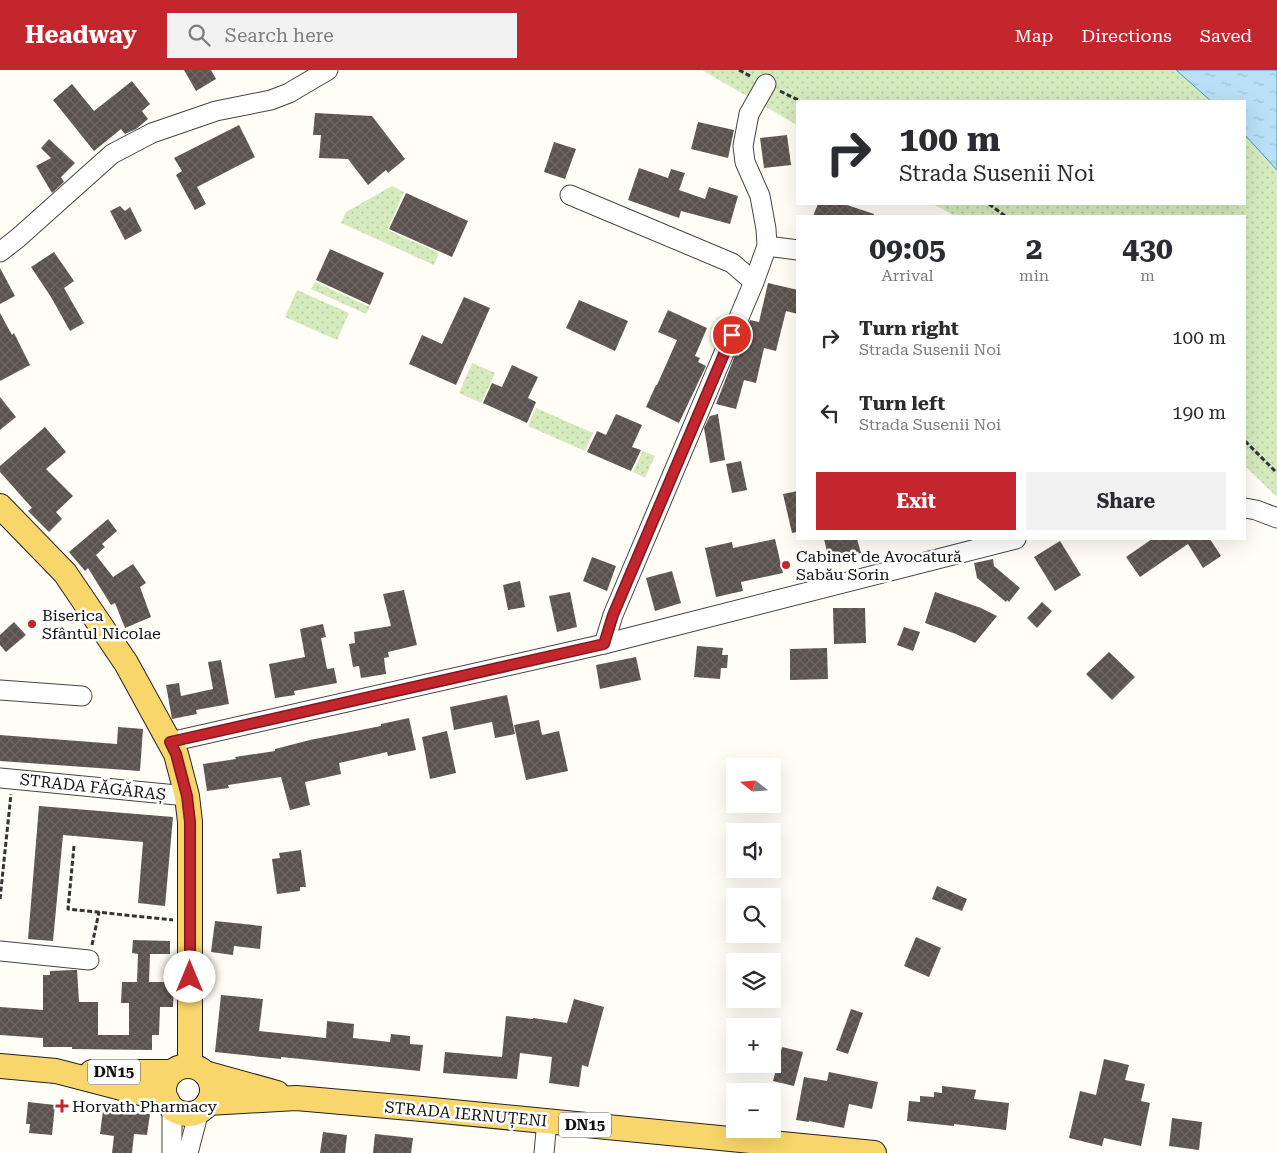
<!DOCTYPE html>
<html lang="en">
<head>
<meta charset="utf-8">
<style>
	:root { --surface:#fff; --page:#f2f2f3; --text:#2b2b33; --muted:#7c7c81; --accent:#c4262e }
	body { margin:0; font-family:"Roboto Serif",serif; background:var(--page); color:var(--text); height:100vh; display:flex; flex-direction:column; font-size:19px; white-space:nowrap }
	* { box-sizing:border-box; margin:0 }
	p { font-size:16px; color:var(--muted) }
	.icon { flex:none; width:28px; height:28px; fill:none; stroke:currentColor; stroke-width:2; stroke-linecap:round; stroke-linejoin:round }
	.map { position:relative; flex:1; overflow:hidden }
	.panel { position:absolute; left:796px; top:145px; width:450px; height:325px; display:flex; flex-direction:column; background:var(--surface); border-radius:0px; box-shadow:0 5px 20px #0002 }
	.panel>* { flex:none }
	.hud { position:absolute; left:796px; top:30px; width:450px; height:105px; border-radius:0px; box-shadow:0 5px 20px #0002; background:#fff; color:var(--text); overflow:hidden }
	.needle { width:32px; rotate:287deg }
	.fabs { position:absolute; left:726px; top:688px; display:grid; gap:10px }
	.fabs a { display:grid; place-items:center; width:55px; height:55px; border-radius:0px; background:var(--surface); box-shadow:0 5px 20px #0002; font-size:25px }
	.pin { position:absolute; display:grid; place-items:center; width:42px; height:42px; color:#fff; margin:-21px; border:2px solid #fff; border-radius:50%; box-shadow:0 1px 5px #0007 }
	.me { position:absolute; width:55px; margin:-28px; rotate:0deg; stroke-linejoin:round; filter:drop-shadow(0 0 4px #0008) }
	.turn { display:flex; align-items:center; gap:18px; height:105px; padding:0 20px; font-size:22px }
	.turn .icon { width:65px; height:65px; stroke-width:2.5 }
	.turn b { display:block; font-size:35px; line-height:42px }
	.eta { display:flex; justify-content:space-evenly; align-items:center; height:85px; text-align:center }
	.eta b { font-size:30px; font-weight:700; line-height:35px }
	.cta { display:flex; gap:10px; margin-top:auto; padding:10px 20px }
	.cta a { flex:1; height:58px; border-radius:0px; background:var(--accent); color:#fff; font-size:20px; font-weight:700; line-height:58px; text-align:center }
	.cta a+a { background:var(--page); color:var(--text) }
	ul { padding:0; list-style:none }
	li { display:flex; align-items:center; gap:15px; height:75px; padding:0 20px }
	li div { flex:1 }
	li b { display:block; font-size:19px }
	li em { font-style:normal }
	header { display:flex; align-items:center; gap:30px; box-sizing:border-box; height:70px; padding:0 25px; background:var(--accent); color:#fff }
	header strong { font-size:24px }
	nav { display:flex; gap:28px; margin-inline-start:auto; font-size:18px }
	.search { width:350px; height:45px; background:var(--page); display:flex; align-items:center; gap:12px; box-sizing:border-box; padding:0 18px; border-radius:0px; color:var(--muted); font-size:19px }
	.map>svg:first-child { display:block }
	.grass { fill:url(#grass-dots) }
	.water { fill:url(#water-ripples); stroke:#3f96cf }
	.building { fill:url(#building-cross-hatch) }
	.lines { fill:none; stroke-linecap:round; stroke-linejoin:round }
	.minor-casing { stroke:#444; stroke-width:21 }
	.major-casing { stroke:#222; stroke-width:26 }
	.path { stroke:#333; stroke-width:3; stroke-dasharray:5 2.5; stroke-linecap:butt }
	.minor { stroke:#fff; stroke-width:19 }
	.major { stroke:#f9d66b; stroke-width:24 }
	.route-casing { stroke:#7f191e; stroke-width:12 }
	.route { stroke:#c4262e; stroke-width:9 }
	.poi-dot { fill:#c4262e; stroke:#fff; stroke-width:2 }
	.labels { text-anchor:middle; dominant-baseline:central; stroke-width:5; stroke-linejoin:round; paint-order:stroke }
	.shield { fill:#fff; stroke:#585858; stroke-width:1 }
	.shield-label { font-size:15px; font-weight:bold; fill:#111 }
	.poi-label { font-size:16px; fill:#111; stroke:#fff; text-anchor:start }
	.street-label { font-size:16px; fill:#111; stroke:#fff }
</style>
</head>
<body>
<header>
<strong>Headway</strong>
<div class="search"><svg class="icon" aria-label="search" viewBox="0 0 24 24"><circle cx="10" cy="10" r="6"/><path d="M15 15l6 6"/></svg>Search here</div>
<nav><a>Map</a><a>Directions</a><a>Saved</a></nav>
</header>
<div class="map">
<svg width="1277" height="1083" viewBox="0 0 1277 1083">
	<defs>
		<pattern id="grass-dots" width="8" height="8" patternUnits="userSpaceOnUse" patternTransform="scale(1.25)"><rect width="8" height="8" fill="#d5ebbd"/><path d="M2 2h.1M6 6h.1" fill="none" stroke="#b6c8a1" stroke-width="1.8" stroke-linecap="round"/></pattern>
		<pattern id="water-ripples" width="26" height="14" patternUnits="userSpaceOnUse" patternTransform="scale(1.25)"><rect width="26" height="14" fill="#b9e0f7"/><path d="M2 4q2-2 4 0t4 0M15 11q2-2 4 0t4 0" fill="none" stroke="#9ebfd3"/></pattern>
		<pattern id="building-cross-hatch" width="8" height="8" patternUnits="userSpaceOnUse" patternTransform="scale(1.25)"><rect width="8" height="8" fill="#5a524d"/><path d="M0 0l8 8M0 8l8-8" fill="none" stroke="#6d6662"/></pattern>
	</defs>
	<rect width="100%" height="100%" fill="#fffdf5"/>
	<g class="grass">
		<polygon points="702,0 1176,0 1211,31 798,31 797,55"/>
		<polygon points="1245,65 1277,100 1277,427 1245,396 1245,146 955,146 933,134 1245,134"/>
		<polygon points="392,116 404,122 387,160 439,183 434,195 341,153 346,142"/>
		<polygon points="315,212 370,237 366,244 311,219"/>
		<polygon points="297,220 349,243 337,270 285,247"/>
		<polygon points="472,293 495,303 481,333 459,323"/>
		<polygon points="536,338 593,363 585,381 528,356"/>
		<polygon points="643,381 655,386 645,408 633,402"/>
	</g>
	<polygon class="water" points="1176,0 1277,0 1277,100 1245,65 1245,31 1211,31"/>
	<g class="building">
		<polygon points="184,0 211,0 216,9 196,21"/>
		<polygon points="132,11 150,34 142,41 148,49 136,59 125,64 121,59 94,81 53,30 72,14 94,41"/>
		<polygon points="315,43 372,46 405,89 388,103 386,100 368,115 348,89 319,88 321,65 313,65"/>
		<polygon points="698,52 734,60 728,88 691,79"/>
		<polygon points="239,55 255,87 197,117 206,134 195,140 176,105 182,101 174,88"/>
		<polygon points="787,65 791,95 764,98 760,68"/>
		<polygon points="49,69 75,93 61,107 64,112 52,123 36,96 51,88 41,78"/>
		<polygon points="554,72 576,79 565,109 544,102"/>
		<polygon points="639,98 668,108 671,99 685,103 679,120 705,129 709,117 738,126 730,154 681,141 679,148 628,130"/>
		<polygon points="406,123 468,151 452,187 389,159"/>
		<polygon points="818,134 844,134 874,144 874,146 813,146"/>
		<polygon points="120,136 125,141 130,137 142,161 125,170 110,141"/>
		<polygon points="330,179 384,203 370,235 316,210"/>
		<polygon points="54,182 74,211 64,218 84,253 70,261 51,227 31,197"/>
		<polygon points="0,198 15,226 0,234"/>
		<polygon points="768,213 798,220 798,244 786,241 776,281 764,278 756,313 744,310 736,339 716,334 735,285 739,286 744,265 750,250 759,252"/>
		<polygon points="464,227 490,238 456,315 409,294 422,265 442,274"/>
		<polygon points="579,230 628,251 615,281 566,258"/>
		<polygon points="668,240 707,258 695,286 700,288 698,292 706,296 679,353 646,337 656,315 657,315 677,270 658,262"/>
		<polygon points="0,243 12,265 14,263 30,295 0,311"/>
		<polygon points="512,295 538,307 528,328 536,332 527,353 483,333 492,313 502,317"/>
		<polygon points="0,327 16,347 0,360"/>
		<polygon points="616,344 642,355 632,377 641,380 631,401 587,382 597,361 606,365"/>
		<polygon points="718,344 725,390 710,393 704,358 710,346"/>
		<polygon points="45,357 66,382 46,399 73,426 56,442 62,449 49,462 28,441 32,438 0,402 0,396"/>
		<polygon points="741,391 747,420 732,423 726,394"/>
		<polygon points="798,421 798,462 792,463 783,424"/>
		<polygon points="108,449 117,461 102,474 105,477 96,485 113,507 133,494 146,513 140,517 151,547 125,558 115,533 111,535 88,498 85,501 69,482"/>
		<polygon points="775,469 783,503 741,512 743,521 716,527 705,478 732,472 733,478"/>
		<polygon points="824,469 857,469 861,483 829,490"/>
		<polygon points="1152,469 1210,469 1221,486 1203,498 1188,474 1140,507 1126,487"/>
		<polygon points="1060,471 1081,505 1055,521 1034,487"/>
		<polygon points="592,487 616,496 607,521 583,511"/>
		<polygon points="993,489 994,496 1020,518 1009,532 1007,530 1006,532 977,508 974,493"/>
		<polygon points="672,501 681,533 655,541 646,508"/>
		<polygon points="520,511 525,537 508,540 503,515"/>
		<polygon points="404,520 417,575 388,582 389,587 384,588 386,604 361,608 359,596 353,597 349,574 355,573 354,562 391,556 383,524"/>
		<polygon points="570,522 577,557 557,562 549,526"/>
		<polygon points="935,522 981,538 997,546 975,573 956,564 925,553"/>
		<polygon points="1042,532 1052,541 1037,558 1027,548"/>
		<polygon points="833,538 865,538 866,573 834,574"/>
		<polygon points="14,552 26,565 6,582 0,575 0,565"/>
		<polygon points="323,554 326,567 321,568 327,599 334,598 337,613 294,621 295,625 275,628 269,594 305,587 300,559"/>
		<polygon points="904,557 920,562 913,581 897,575"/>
		<polygon points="697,576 723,578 722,585 728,585 727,598 721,598 720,609 694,607"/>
		<polygon points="827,578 828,609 790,610 790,579"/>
		<polygon points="1109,582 1135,607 1112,630 1086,604"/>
		<polygon points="636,587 641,610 600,619 596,595"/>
		<polygon points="221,590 229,634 196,640 197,644 172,649 166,615 179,613 181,626 213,619 208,592"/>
		<polygon points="507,625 515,664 495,668 492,652 454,660 450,637"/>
		<polygon points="409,648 416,680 388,686 387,682 339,693 341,704 305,712 310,735 290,740 281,707 228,715 229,718 207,721 203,694 236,689 235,687 275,681 275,679 310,670 381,656 381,654"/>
		<polygon points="539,650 542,665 559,661 568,701 526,710 514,655"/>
		<polygon points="118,657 143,659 140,701 0,691 0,665 117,674"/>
		<polygon points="447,661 456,703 430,709 422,667"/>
		<polygon points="39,736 173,747 165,836 138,833 143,772 63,765 53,871 28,869"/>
		<polygon points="301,780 306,817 300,817 300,821 277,824 272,789 280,788 279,783"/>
		<polygon points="937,816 967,829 962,841 932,829"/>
		<polygon points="215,851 262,856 260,879 234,876 233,885 211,882"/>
		<polygon points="916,867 941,878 929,907 904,896"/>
		<polygon points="133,870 170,871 170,884 150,884 149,912 174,912 173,937 160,937 159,965 152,965 152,980 72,979 72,977 43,977 43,968 0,965 0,937 43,940 43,905 50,905 50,901 72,900 77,900 79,932 98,932 98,965 129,965 129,933 121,933 122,912 137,912 138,884 132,883"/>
		<polygon points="221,925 263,929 259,961 326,968 327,951 354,954 353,968 390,972 391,964 410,966 410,974 423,975 420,1001 281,987 281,989 215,982"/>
		<polygon points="574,929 604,937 588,997 582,995 579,1017 549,1013 552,987 520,983 517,1009 443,1003 445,982 502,987 506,946 533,949 533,948 567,953"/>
		<polygon points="851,939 863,943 848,984 836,980"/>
		<polygon points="782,977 803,982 794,1016 773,1011"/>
		<polygon points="1104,989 1129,995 1125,1010 1145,1014 1141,1031 1150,1033 1141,1076 1104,1068 1102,1076 1069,1068 1080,1021 1096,1025"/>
		<polygon points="829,1002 878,1012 872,1039 849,1034 844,1058 809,1051 809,1052 796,1050 804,1007 827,1011"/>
		<polygon points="942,1016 976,1020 974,1029 1009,1033 1006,1060 954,1054 954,1056 907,1051 909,1031 920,1032 920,1026 934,1027 934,1022 942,1023"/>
		<polygon points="28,1032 55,1035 52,1065 29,1063 30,1054 26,1054"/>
		<polygon points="103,1040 150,1044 147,1065 134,1064 132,1083 112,1083 114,1066 100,1064"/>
		<polygon points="1172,1048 1202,1052 1199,1080 1169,1076"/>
		<polygon points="323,1062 347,1065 345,1083 320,1083"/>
		<polygon points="375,1064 413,1068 411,1083 373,1083"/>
	</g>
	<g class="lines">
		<defs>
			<g id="minor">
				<polyline points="570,125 732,193 754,212"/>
				<polyline points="767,176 798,180"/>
				<polyline points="0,182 18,168 112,84 152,63 216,41 271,30 289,23 328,0"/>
				<polyline points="1245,438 1256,440 1277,448"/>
				<polyline points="604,574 613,545 754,212 767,176 766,159 760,126 745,92 743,76 749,44 766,14"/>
				<polyline points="0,620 82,626"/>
				<polyline points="170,672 604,574 1016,469"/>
				<polyline points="0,708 187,726"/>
				<polyline points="0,881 89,890"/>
				<polyline points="172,1083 172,1037"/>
				<polyline points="188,1083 199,1041"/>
				<polyline points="544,1083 547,1051"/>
			</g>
			<g id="major">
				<polyline points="0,436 65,503 126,593 176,684 187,726 190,752 190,996"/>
				<polyline points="0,996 56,1001 167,1030"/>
				<circle cx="188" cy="1020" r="24"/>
				<polyline points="92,1002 172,1002"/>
				<polyline points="205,1003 277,1023"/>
				<polyline points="208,1033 296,1028 422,1039 874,1083"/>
			</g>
		</defs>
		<use href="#minor" class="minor-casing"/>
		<use href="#major" class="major-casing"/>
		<g class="path">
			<polyline points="739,0 752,7"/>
			<polyline points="780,21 800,31"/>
			<polyline points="989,134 1005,146"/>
			<polyline points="1245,371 1277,403"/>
			<polyline points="74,776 68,839 173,850"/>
			<polyline points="0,829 11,724"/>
			<polyline points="92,875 99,842"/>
		</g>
		<use href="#minor" class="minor"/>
		<use href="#major" class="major"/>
	</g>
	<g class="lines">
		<defs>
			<polyline id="route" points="190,907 190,752 187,726 176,684 170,672 604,574 613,545 732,265"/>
		</defs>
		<use href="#route" class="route-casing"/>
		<use href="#route" class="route"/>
	</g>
	<g class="poi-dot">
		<circle cx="786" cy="495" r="5"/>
		<circle cx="32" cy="554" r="5"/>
		<path d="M59.5 1028.5h5v5h5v5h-5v5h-5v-5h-5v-5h5z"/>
	</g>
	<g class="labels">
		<g class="shield">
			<rect x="88" y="989.5" width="52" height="25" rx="4"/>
			<rect x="559" y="1042.5" width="52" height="25" rx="4"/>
		</g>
		<g class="shield-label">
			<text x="114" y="1002">DN15</text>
			<text x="585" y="1055">DN15</text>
		</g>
		<g class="poi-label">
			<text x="796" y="486">Cabinet de Avocatură<tspan x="796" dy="18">Sabău Sorin</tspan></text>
			<text x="42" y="545">Biserica<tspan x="42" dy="18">Sfântul Nicolae</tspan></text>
			<text x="72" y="1036">Horvath Pharmacy</text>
		</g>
		<g class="street-label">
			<text transform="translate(93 717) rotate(6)">STRADA FĂGĂRAȘ</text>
			<text transform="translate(466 1044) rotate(5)">STRADA IERNUȚENI</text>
		</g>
	</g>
</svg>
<div class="fabs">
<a><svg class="needle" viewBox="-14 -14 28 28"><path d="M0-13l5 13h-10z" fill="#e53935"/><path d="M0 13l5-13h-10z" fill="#7c7c81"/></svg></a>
<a><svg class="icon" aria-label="sound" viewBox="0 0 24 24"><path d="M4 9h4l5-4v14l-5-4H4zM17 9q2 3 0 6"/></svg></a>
<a><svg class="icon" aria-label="search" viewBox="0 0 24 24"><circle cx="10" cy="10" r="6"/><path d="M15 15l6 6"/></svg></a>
<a><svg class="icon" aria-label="layers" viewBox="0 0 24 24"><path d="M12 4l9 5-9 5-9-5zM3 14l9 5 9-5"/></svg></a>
<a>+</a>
<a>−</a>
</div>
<div class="pin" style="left:732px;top:265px;background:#d93025"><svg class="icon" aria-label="arrive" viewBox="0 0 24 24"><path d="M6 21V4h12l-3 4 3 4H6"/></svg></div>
<svg class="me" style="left:190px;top:907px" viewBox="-20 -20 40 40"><circle r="19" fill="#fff"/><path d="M0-13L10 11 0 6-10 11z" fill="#c4262e"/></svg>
<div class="hud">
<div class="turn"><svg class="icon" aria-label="right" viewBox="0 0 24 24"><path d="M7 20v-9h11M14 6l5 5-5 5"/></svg><div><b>100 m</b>Strada Susenii Noi</div></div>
</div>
<section class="panel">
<div class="eta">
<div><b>09:05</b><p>Arrival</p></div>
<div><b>2</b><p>min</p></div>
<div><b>430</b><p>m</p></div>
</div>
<ul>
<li><svg class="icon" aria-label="right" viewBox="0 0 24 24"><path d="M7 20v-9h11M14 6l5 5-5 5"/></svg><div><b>Turn right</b><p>Strada Susenii Noi</p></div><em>100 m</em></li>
<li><svg class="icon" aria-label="left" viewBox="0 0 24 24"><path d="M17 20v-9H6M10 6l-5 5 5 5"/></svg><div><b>Turn left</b><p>Strada Susenii Noi</p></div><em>190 m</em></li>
</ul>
<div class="cta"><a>Exit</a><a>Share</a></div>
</section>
</div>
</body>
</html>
